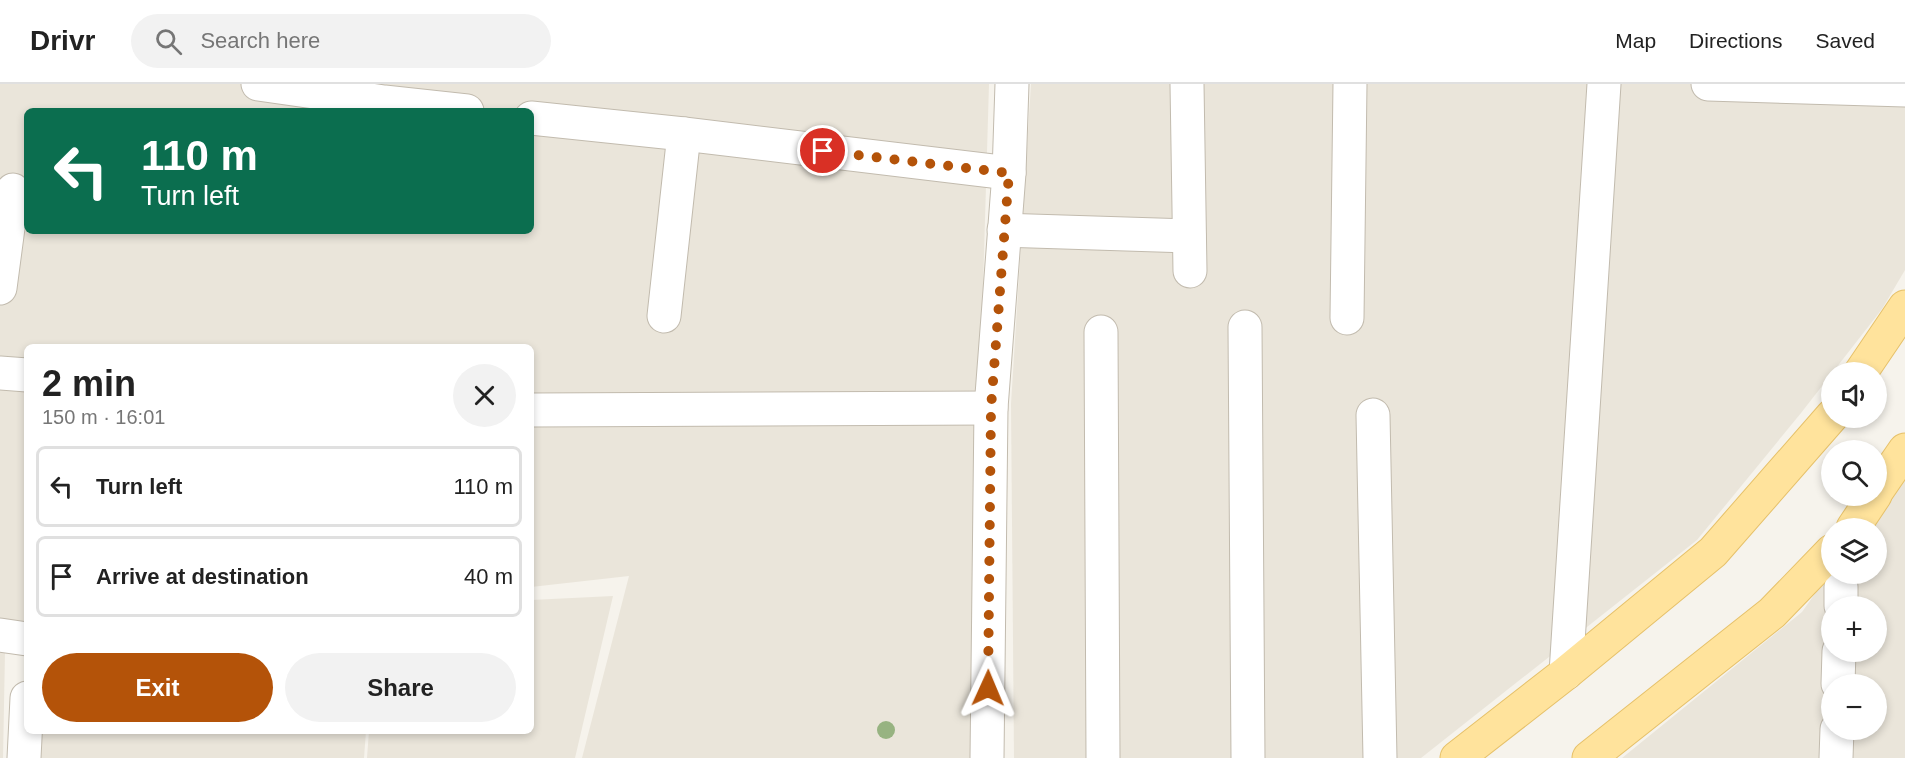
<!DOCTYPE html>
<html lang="en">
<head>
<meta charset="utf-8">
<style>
	:root { --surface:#fff; --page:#f2f2f2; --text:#222; --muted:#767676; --line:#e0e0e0; --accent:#b45309 }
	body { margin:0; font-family:Arial,sans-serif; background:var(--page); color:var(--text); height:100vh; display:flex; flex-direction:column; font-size:22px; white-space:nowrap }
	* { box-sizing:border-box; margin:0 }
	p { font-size:20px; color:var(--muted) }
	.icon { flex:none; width:33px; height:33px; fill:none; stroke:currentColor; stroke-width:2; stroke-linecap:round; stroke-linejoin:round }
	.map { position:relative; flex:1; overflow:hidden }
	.sheet { position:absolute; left:24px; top:260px; width:510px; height:390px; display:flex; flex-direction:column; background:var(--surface); border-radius:9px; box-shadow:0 3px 9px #0003 }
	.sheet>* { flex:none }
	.hud { position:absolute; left:24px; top:24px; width:510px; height:126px; border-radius:9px; box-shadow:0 3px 9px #0003; background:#0b6e4f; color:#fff; overflow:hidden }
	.controls { position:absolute; left:1821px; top:278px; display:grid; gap:12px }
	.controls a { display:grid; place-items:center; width:66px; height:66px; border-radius:50%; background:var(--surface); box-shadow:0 3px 9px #0003; font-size:30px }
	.pin { position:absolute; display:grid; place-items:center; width:51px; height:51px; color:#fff; margin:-26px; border:3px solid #fff; border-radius:50%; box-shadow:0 2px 6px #0007 }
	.me { position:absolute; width:66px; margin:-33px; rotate:1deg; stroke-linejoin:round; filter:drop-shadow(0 0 4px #0008) }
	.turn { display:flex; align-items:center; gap:21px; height:126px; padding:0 18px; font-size:27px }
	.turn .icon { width:78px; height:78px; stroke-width:2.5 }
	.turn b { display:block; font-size:42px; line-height:51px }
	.round { display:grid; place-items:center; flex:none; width:63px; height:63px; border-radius:32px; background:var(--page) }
	.overview { display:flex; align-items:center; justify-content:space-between; height:102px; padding:0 18px }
	h1 { font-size:36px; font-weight:700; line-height:45px }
	.button { display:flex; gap:12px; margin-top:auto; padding:12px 18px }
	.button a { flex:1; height:69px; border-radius:36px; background:var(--accent); color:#fff; font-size:24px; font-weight:700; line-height:69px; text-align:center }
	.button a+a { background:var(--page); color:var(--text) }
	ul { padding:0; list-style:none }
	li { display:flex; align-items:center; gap:18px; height:81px; margin:0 12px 9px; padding:0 6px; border:3px solid var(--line); border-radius:9px }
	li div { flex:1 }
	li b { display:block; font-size:22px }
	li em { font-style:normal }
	header { display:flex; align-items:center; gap:36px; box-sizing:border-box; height:84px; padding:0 30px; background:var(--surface); border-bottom:2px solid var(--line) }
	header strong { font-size:28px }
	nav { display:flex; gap:33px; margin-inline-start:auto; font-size:21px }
	.search { width:420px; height:54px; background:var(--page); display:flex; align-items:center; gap:15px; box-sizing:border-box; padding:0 21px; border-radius:33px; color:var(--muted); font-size:22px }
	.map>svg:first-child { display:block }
	.residential { fill:#eae5da; fill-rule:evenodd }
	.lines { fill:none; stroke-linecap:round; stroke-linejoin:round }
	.minor-casing { stroke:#c2bbae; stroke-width:35 }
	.major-casing { stroke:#e6c16a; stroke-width:35 }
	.minor { stroke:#fff; stroke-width:33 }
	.major { stroke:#ffe39c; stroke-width:33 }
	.tree { fill:#97b381 }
	.route { stroke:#b45309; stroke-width:10; stroke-dasharray:0 18 }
</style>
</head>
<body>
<header>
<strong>Drivr</strong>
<div class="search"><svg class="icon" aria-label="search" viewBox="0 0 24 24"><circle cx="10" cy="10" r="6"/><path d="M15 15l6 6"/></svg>Search here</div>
<nav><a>Map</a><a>Directions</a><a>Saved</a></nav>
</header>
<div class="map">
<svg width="1905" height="674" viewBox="0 0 1905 674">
	<rect width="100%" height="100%" fill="#f6f3ec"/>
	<g class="residential">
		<path d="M0 0H989L976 441 975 674H582L629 492 531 503V262H27V565L5 568 3 674H0ZM27 27H531V147H27Z"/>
		<polygon points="1031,0 1905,0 1905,186 1882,225 1801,329 1697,456 1421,674 1014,674 1011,320"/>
		<path d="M1905 386V674H1622L1802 528 1831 487 1832 489H1876V444H1863ZM1832 522H1876V567H1832ZM1832 600H1876V645H1832Z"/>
		<polygon points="613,512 575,674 367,674 369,647 531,646 531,516"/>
		<polygon points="36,647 366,647 364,674 34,674"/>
	</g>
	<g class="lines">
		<defs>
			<g id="minor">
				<polyline points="258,0 384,18 467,27"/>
				<polyline points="1187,0 1190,187"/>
				<polyline points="1708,0 1905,6"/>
				<polyline points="531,34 684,50 1009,89"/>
				<polyline points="1004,146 1189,152"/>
				<polyline points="0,204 13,106"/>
				<polyline points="664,232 684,50"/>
				<polyline points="1347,234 1350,0"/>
				<polyline points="1245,243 1248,674"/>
				<polyline points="1101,248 1103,674"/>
				<polyline points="0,289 27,291"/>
				<polyline points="531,326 991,324"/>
				<polyline points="1373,331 1380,674"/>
				<polyline points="1841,522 1841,503"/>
				<polyline points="0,551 27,555"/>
				<polyline points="1566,589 1604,0"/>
				<polyline points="1838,600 1839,567"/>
				<polyline points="24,674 27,614"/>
				<polyline points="987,674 991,324 1009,89 1012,0"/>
				<polyline points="1836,674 1837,645"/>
			</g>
			<g id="major">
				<polyline points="1861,288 1905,223"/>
				<polyline points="1876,408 1905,366"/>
				<polyline points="1853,444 1875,411"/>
				<polyline points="1457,674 1566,589 1713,468 1832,332"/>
				<polyline points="1589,674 1772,529 1832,467"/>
			</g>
		</defs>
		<use href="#minor" class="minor-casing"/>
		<use href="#major" class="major-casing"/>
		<use href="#minor" class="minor"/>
		<use href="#major" class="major"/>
	</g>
	<circle class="tree" cx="886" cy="646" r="9"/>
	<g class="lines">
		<polyline class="route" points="823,67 1009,89 991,324 988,604"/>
	</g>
</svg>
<div class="controls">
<a><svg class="icon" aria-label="sound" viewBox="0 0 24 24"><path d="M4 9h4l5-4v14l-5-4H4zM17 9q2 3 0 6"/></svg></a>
<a><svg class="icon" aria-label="search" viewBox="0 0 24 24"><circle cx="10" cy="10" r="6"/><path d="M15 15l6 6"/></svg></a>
<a><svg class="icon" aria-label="layers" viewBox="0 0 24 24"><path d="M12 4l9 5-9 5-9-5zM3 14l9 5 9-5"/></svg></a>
<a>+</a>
<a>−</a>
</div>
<div class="pin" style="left:823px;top:67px;background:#d93025"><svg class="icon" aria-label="arrive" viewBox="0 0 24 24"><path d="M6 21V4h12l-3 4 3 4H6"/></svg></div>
<svg class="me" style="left:988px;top:604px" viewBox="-20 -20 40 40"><path d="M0-17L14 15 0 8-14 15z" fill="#b45309" stroke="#fff" stroke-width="4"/></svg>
<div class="hud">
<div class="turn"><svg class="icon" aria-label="left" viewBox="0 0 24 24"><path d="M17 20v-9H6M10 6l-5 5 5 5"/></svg><div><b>110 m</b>Turn left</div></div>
</div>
<section class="sheet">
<div class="overview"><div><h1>2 min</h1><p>150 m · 16:01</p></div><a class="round"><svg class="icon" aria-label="close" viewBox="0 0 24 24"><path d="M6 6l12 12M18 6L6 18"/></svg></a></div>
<ul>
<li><svg class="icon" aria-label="left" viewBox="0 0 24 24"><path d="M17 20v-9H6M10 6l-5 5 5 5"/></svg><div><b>Turn left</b></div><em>110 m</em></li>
<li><svg class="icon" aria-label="arrive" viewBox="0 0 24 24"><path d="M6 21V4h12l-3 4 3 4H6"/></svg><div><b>Arrive at destination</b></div><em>40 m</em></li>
</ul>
<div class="button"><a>Exit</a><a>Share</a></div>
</section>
</div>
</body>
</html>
